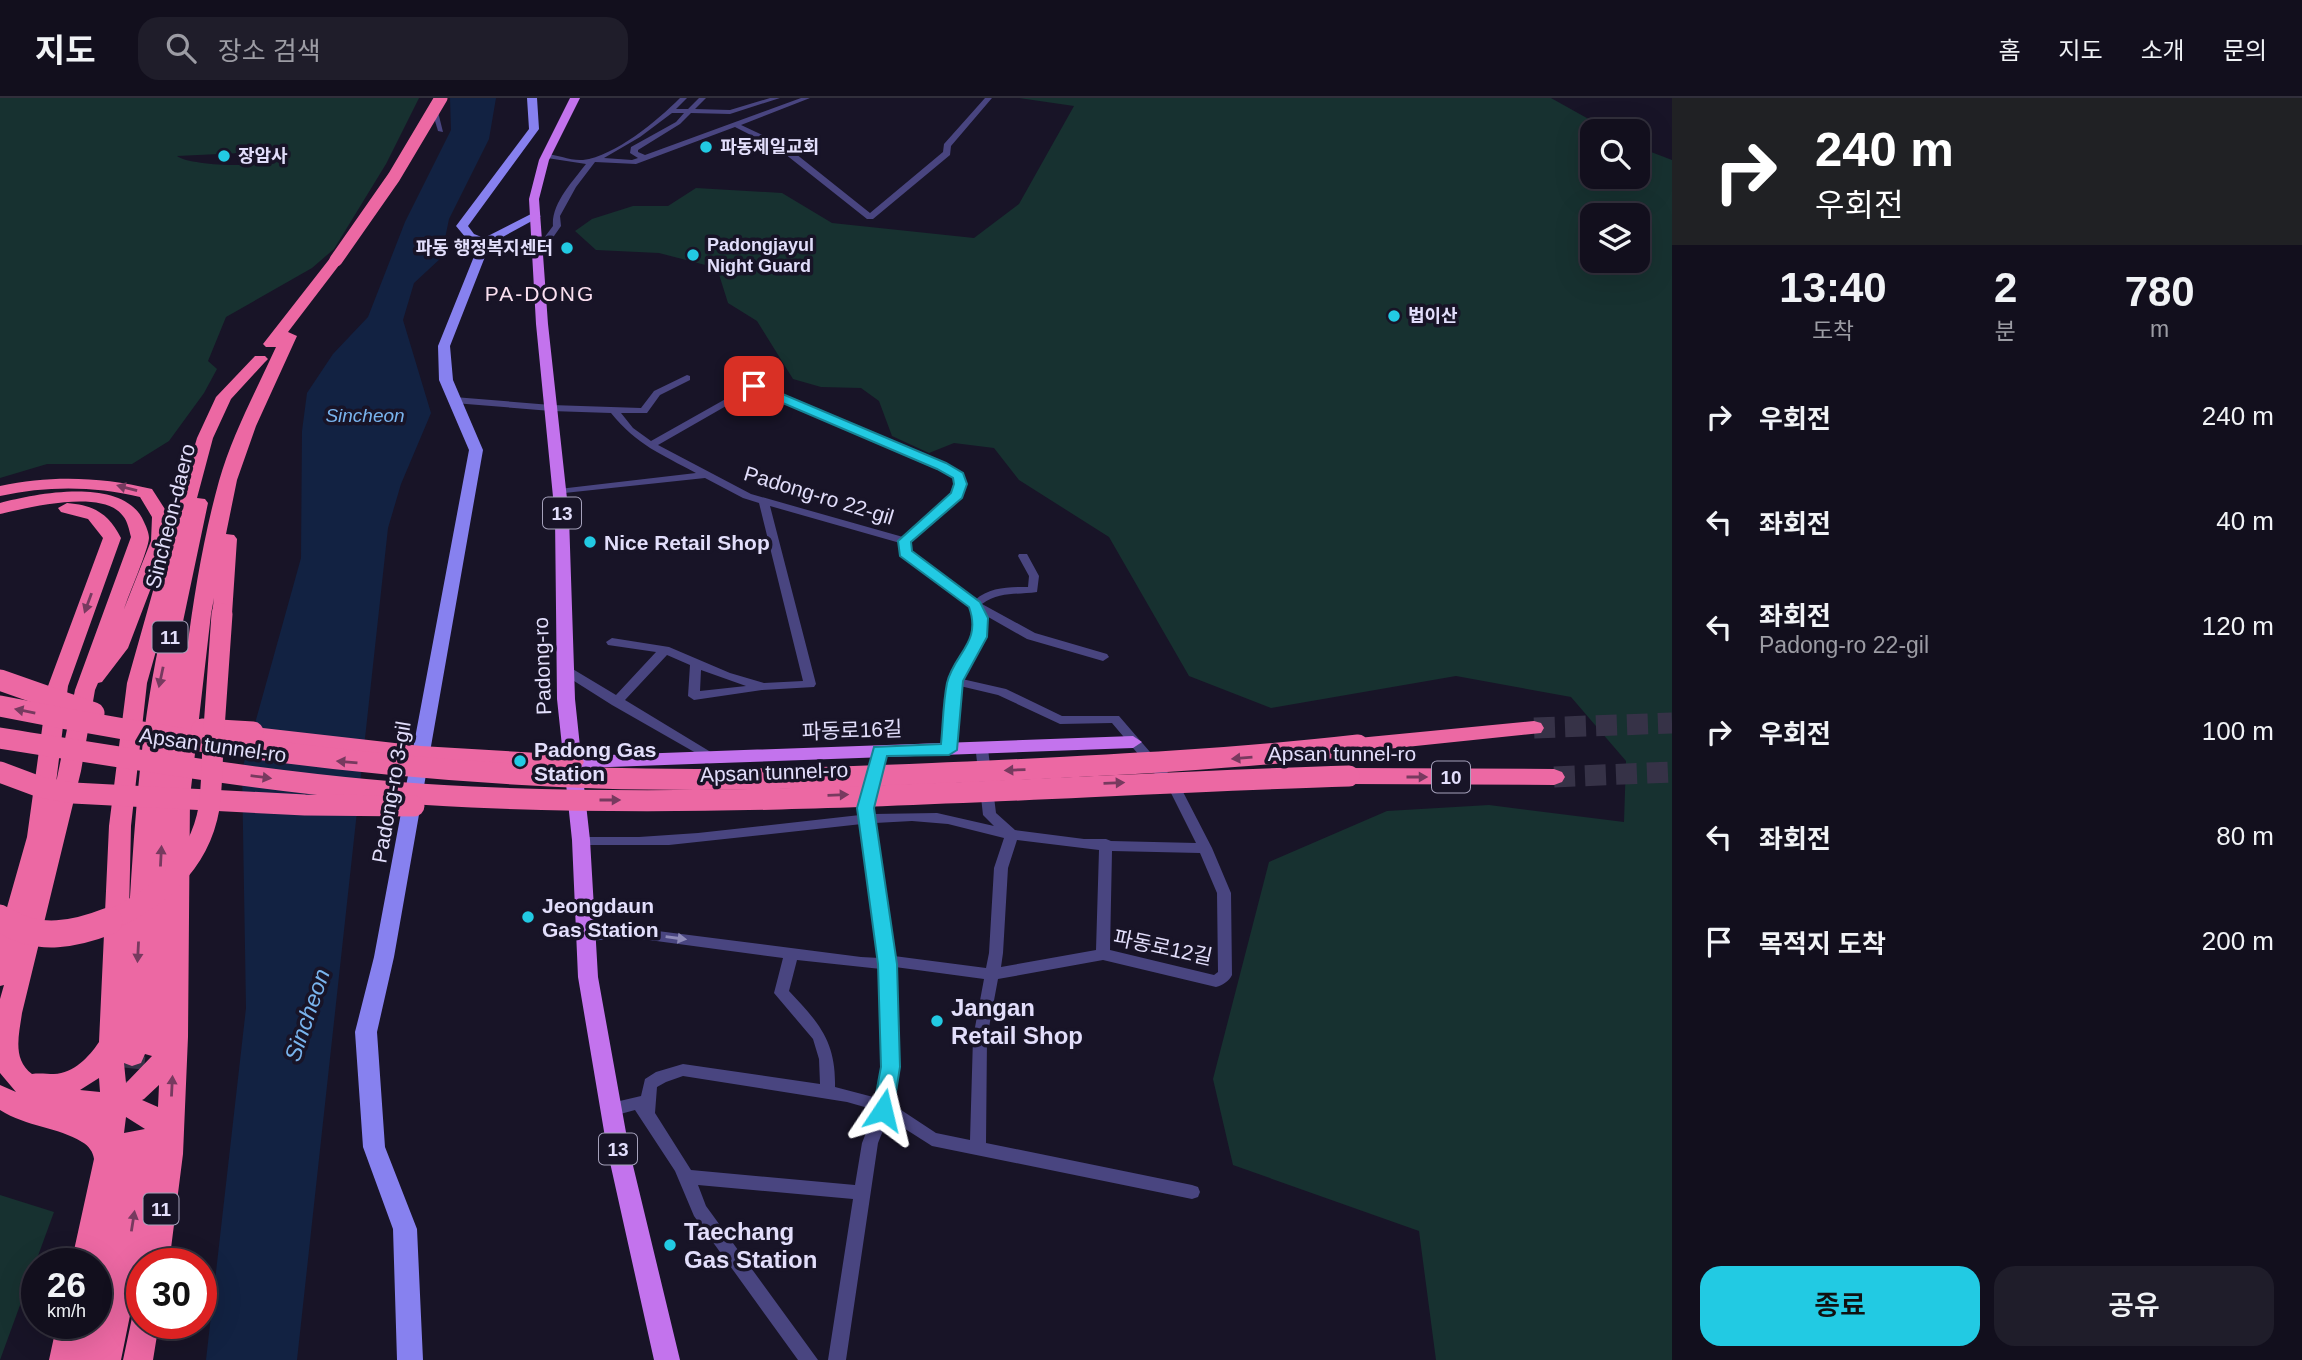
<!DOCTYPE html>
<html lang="ko">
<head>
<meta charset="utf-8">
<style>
	:root { --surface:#120f1d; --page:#1f1d2a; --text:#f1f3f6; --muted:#9c9ca4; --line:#312f3b; --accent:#22cae3 }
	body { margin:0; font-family:Helvetica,"Noto Sans KR",sans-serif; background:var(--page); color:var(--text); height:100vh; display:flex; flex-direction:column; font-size:26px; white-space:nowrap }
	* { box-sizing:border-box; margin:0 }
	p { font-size:23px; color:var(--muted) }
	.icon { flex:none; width:38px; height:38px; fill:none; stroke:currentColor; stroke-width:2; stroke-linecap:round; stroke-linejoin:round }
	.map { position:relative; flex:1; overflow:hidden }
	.sheet { display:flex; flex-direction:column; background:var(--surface); width:630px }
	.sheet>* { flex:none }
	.banner { background:#202124; color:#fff; overflow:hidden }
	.fabs { position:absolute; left:1580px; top:21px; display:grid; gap:14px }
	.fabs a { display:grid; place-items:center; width:70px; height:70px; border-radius:14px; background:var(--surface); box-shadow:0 7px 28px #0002,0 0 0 2px var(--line); font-size:35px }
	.speed { position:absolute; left:21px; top:1150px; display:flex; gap:14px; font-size:35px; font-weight:700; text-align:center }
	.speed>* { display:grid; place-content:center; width:91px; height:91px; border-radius:50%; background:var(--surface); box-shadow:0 7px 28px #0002,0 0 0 2px var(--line); line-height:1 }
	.speed small { font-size:18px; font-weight:400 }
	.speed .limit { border:10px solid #d22; background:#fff; color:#111 }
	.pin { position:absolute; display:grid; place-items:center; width:60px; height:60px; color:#fff; margin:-30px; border-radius:14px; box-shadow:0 4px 10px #0006 }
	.me { position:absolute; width:77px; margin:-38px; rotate:10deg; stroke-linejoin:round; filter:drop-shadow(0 0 5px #0008) }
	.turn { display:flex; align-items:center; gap:24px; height:147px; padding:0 28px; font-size:32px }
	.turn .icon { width:91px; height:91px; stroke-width:2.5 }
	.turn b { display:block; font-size:49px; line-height:60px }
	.eta { display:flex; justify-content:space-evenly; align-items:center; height:119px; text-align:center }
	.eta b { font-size:42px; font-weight:600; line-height:49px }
	.action { display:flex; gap:14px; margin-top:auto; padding:14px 28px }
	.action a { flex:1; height:80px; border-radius:21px; background:var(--accent); color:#111; font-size:28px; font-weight:600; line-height:80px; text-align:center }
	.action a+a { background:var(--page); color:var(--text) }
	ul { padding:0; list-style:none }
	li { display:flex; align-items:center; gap:21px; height:105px; padding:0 28px }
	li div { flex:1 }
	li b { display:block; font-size:26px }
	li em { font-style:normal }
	header { display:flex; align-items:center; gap:42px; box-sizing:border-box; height:98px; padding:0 35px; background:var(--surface); border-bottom:2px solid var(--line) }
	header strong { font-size:33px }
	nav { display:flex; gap:38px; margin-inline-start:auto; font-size:24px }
	.search { width:490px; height:63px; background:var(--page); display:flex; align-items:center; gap:18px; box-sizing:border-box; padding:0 24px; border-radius:21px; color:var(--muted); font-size:26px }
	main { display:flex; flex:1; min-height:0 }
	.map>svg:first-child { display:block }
	.green { fill:#173130; fill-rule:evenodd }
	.water { fill:#122242 }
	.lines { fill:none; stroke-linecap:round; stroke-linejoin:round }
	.highway-tunnel-far1 { stroke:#363247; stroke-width:21; stroke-dasharray:21 10; stroke-linecap:butt }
	.highway-tunnel { stroke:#363247; stroke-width:27; stroke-dasharray:27 13; stroke-linecap:butt }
	.street { fill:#494580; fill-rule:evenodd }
	.secondary { fill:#8781ef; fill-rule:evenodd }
	.primary { fill:#c373ed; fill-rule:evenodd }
	.highway { fill:#ec68a3; fill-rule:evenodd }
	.highway-bridge-far2 { stroke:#ec68a3; stroke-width:13 }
	.highway-bridge-far1 { stroke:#ec68a3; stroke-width:21 }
	.highway-bridge { stroke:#ec68a3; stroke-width:27 }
	.oneway { fill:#773a5f }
	.oneway2 { fill:#8e8ab7 }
	.route { fill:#22cae3; stroke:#168394; stroke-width:2 }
	.poi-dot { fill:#22cae3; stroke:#181427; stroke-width:2.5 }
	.labels { text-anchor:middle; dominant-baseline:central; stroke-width:7; stroke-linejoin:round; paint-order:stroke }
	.far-poi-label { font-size:18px; font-weight:bold; fill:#e2defb; stroke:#181427; text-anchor:start }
	.far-water-label { font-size:19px; font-style:italic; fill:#79b4ee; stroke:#181427 }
	.shield { fill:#181427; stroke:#a5a1bb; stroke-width:2 }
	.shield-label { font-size:19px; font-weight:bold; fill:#e2defb }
	.far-quarter-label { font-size:21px; letter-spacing:2px; fill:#fbe0f0; stroke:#181427 }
	.street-label { font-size:21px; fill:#e2defb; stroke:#181427 }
	.poi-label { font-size:21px; font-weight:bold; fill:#e2defb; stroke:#181427; text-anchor:start }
	.water-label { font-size:23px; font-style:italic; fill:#79b4ee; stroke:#181427 }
	.near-poi-label { font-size:24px; font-weight:bold; fill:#e2defb; stroke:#181427; text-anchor:start }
</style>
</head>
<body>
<header>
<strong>지도</strong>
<div class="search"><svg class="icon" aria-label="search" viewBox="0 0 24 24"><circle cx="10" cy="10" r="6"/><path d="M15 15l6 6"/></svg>장소 검색</div>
<nav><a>홈</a><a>지도</a><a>소개</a><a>문의</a></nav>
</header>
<main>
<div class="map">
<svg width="1672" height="1262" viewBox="0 0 1672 1262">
	<rect width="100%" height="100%" fill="#181427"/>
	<g class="green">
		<path d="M0 0H419L386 66 334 151 312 170 226 219 208 263 217 271 204 295 169 343 132 366H47L0 380ZM262 54 273 56C270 60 269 61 265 64 251 70 188 67 177 58Z"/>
		<path d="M1019 0H1551L1610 33H1592V79H1638V49L1672 62V1262H1436L1419 1133 1233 1067 1213 981 1269 764 1387 713 1489 707 1624 724 1626 663 1571 599 1456 578 1271 610 1189 578 1109 439 1019 382 994 350 954 345 929 355 892 338 879 303 861 290 821 289 793 281 757 223 728 205 717 170 659 155 596 152 575 133 592 121 633 108H668L696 90 782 95 832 125 974 140 1019 106 1074 8ZM1638 117V163H1592V117Z"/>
		<polygon points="0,1097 54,1114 0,1262"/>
	</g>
	<polygon class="water" points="450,0 496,0 489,41 449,121 441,160 414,185 403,222 431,315 401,386 388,430 297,1262 206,1262 246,910 242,672 301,460 302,333 307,295 333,256 368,219 405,124 451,32"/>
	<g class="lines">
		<g class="highway-tunnel-far1">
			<polyline points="1534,630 1672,625"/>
			<polyline points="1554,679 1672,674"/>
		</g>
		<polyline class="highway-tunnel" points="126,1010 132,957"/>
		<g class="street">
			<path d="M680 0H687L676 11H688L699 0H706L695 11 730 12 770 0H780L730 16 691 15 680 26 638 52V54L645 57 801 0H810L741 27 786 48 870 115 943 54 944 46 985 0H992L951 48 950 57 873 121H867L780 52 735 29 636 66 595 64 576 89 560 118 561 128 547 148 534 150V146L541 144 553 128C551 106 573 83 586 66L547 60H544V56C557 56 570 63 583 62 615 58 657 23 680 0ZM672 15H684L676 24 631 49 630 55 638 60 632 62 604 60 640 39Z"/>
			<polygon points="433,4 436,6 443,34 438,33 430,6"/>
			<path d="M687 277 690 278V282L660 297 647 315H621L633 330 651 343 754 285 963 376C970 402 928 429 910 444V454L975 502C990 489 1008 489 1028 489L1029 478 1018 458 1019 456H1027L1039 478 1037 494C1017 497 1000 493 982 506L1035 535 1107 556 1109 559 1103 563 1027 541 983 516C988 541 972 559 962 581L1006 591 1062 618H1119L1181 690 1212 750 1231 795 1232 877C1229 883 1223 887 1216 889L1103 862 998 881 987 940 986 1045 1192 1087 1198 1089 1200 1094 1198 1099 1192 1101 932 1048 888 1020 878 1045 846 1262H828L853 1101 698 1087 706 1108 818 1262H798L694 1118 675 1073 635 1012 613 1018 607 1016 605 1011 607 1006 641 998 645 981 656 974 683 966 820 986 819 961 813 941 774 895 783 860 634 840 584 843 579 842 577 838 579 834 584 833 634 830 861 859 880 860 862 726 669 747H581L576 745 574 742 576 739H639L698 735 860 717V710L874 653 880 649 892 650 894 653 892 656 885 657 872 710 873 716 937 715 994 728 983 717 976 655 969 654 967 651C971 645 984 645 988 651L996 715 1015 732 1084 741H1106L1111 743 1196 745 1171 695 1112 625 1060 626 998 597 960 588 955 652 949 656 945 655 943 652C944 630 942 607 949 586 958 555 980 544 970 508L901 457 900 445 770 408 816 586 814 589 762 592 694 602 688 598 690 567 667 557 625 602 714 656 716 659 710 663 612 607 563 576 561 573 563 570H571L616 597 656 554 608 547 606 544 612 540 669 549 730 575 764 585 803 583 759 405 743 400 705 380 555 396V392L559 391 696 375C661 356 637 347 611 315L551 313 454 305 449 302 454 299 551 307 641 310 654 293ZM754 292 954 379C954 406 921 424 903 439L751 396 658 347ZM701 572 746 588 700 593ZM912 723 948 726 1004 740 994 770 989 855 986 870 894 858 875 725ZM1017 742 1099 752 1096 852 1001 869 1003 855 1008 770ZM1112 753 1200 755 1217 795 1218 874 1214 877 1110 852ZM797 862 881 871 882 969 877 1000 835 989C836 943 819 925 789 893ZM895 869 984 881 973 940 970 1042 936 1035 892 1006 898 969ZM683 978 847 1004 875 1012 862 1045 855 1087 691 1072 655 1015 657 989 666 984Z"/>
		</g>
		<polygon class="secondary" points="527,0 537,0 539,31 468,128 474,136 484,140 531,116 541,118 490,146 450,248 453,282 483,352 394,859 377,934 385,1049 417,1131 423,1262 397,1262 393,1131 363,1049 355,934 374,859 469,352 439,282 438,248 479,146 466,140 456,128 529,31"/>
		<polygon class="primary" points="570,0 580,0 549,62 539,101 548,226 569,419 575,601 581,658 1133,638 1142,644 1133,650 582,670 590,742 598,879 629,1051 680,1262 654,1262 607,1051 578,879 572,742 557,601 555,419 536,226 529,101 539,62"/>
		<g class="highway">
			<path d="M336 158 343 162 288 234 297 238 256 328 237 382 226 436 234 437 237 441 232 516 229 520H215L212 516 214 500 211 516 190 699 188 939 183 1056 169 1166H142V1171L140 1168 121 1262H49L57 1225H96V1166H71L94 1061C93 1054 89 1048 82 1044 58 1029 27 1029 0 1012V987L16 994 0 975V901L4 887 0 888V834L27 739 48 588 103 440 88 421 61 414 58 410 67 405C94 407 109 416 121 440L68 588 56 685 75 592 131 439C129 432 128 424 123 418 103 390 27 410 0 416V405C37 395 125 378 144 424 146 428 149 435 149 440 148 453 129 495 124 511L151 443 152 419 140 399C93 388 47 388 0 398V388C52 377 101 379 152 391L170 419 169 436 197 340 216 299 255 258H265L268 261 265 264 231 301 213 340 197 400 205 401 208 405 177 552H187C194 496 204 437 219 383 232 337 256 293 276 249H266L263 246 331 159ZM162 461 127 585 109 728 99 944C89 959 74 975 54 976 47 976 39 975 32 976 12 961 19 937 22 915L81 673 95 592 98 585 102 584 128 550ZM163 528C141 623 135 718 129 815L131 728 147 585ZM145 956 152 958 126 985 124 965 132 968 141 965ZM99 980 100 994 80 992ZM159 987 158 1009 142 1002 144 1001ZM126 1019 145 1031 124 1035Z"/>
			<polygon points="1534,623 1541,625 1544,630 1541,635 1358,654 1350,652 1347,647 1350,642 1358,640"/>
			<polygon points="236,627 421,648 573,657 581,659 584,664 581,669 573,671 420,662 229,639 225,634 229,629"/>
			<polygon points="1349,670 1554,671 1562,674 1565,679 1562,684 1554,687 1349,686 1341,683 1338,678 1341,673"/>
			<polygon points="142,1212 142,1225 159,1225 153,1262 123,1262 133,1215"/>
		</g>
		<polyline class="highway-bridge-far2" points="336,162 394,79 441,0"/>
		<g class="highway-bridge-far1">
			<polyline points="0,582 94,615"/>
			<path d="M0 608C198 648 397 673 598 680 728 684 859 679 989 673 1112 667 1235 661 1358 647"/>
			<polyline points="202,631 253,634"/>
			<path d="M0 640C157 665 314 692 472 699 764 712 1057 687 1349 678"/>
			<polyline points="0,674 40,689 73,695 305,707 414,708"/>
			<polyline points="0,817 8,824"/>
			<path d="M105 824C156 803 199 767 209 710 212 689 212 667 213 645 216 602 219 559 222 516"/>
		</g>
		<path class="highway-bridge" d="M6 823C38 844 76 836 109 823"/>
	</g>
	<defs><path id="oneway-solid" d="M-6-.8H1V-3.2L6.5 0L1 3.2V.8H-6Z" transform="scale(1.75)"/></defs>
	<g class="oneway">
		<use href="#oneway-solid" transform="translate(127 390) rotate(-165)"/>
		<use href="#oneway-solid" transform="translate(88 505) rotate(110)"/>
		<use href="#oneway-solid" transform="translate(161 579) rotate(102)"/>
		<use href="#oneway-solid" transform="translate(25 613) rotate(-169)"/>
		<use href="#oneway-solid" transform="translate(1242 660) rotate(175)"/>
		<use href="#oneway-solid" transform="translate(347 664) rotate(-175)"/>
		<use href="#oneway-solid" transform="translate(1015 672) rotate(178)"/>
		<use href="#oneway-solid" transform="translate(261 679) rotate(7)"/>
		<use href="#oneway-solid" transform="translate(1417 679)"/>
		<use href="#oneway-solid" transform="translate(1114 685) rotate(-2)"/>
		<use href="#oneway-solid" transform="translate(838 697) rotate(-2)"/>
		<use href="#oneway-solid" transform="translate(610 702)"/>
		<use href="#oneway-solid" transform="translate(161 758) rotate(-87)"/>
		<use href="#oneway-solid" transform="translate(138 854) rotate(93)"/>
		<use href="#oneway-solid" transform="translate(172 988) rotate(-87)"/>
		<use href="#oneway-solid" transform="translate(133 1123) rotate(-81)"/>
	</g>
	<use class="oneway2" href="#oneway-solid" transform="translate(676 840) rotate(8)"/>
	<path class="route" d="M754 284 946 365 963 375 967 386 962 400 911 444 912 453 980 504 988 520 987 539 963 583 957 652 949 657 887 658 874 710 897 866 900 969 893 1012 890 1018 883 1021 876 1018 873 1012 881 969 878 866 857 710 874 649 941 646C943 626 943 605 947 585 954 555 982 545 969 509L900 458 898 443 951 395 954 386 953 380 937 371 750 291 748 288Z"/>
	<g class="poi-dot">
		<circle cx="706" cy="49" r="7"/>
		<circle cx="224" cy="58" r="7"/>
		<circle cx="567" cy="150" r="7"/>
		<circle cx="693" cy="157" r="7"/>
		<circle cx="1394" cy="218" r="7"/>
		<circle cx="590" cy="444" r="7"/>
		<circle cx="520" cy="663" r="7"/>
		<circle cx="528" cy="819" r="7"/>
		<circle cx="937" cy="923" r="7"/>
		<circle cx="670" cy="1147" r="7"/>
	</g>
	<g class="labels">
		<g class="far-poi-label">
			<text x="720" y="49">파동제일교회</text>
			<text x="238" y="58">장암사</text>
			<text x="707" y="147">Padongjayul<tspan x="707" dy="21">Night Guard</tspan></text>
			<text x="553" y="150" text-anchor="end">파동 행정복지센터</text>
			<text x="1408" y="218">법이산</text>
		</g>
		<g class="far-water-label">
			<text x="365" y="317">Sincheon</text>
		</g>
		<g class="shield">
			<rect x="543" y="399.5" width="38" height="31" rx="5"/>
			<rect x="152.5" y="523.5" width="35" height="31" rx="5"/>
			<rect x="1432" y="663.5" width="38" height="31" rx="5"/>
			<rect x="599" y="1035.5" width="38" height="31" rx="5"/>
			<rect x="143.5" y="1095.5" width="35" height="31" rx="5"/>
		</g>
		<g class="shield-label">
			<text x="562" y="415">13</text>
			<text x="170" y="539">11</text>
			<text x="1451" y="679">10</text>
			<text x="618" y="1051">13</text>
			<text x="161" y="1111">11</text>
		</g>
		<g class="far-quarter-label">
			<text x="540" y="195">PA-DONG</text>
		</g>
		<g class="street-label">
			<text transform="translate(819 397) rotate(17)">Padong-ro 22-gil</text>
			<text transform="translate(170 418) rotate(-76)">Sincheon-daero</text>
			<text transform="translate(542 568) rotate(-92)">Padong-ro</text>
			<text transform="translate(852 632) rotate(-2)">파동로16길</text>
			<text transform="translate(213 647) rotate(8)">Apsan tunnel-ro</text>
			<text x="1342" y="655">Apsan tunnel-ro</text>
			<text transform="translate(774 674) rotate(-2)">Apsan tunnel-ro</text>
			<text transform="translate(391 694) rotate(-80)">Padong-ro 3-gil</text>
			<text transform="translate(1163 849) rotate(12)">파동로12길</text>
		</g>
		<g class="poi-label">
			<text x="604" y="444">Nice Retail Shop</text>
			<text x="534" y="651">Padong Gas<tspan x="534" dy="24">Station</tspan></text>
			<text x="542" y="807">Jeongdaun<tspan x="542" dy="24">Gas Station</tspan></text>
		</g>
		<g class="water-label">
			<text transform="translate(307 917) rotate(-71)">Sincheon</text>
		</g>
		<g class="near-poi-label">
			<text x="951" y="909">Jangan<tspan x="951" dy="28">Retail Shop</tspan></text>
			<text x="684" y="1133">Taechang<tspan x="684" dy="28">Gas Station</tspan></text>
		</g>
	</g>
</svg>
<div class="fabs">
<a><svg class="icon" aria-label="search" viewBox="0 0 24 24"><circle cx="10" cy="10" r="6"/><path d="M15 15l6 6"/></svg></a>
<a><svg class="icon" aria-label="layers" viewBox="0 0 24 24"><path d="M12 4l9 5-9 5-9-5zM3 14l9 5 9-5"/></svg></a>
</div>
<div class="speed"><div>26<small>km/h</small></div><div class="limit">30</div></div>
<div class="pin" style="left:754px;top:288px;background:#d93025"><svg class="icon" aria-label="arrive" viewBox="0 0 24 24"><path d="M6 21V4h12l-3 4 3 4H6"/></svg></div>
<svg class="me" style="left:883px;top:1012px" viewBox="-20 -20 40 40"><path d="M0-17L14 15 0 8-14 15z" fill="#22cae3" stroke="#fff" stroke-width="4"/></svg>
</div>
<section class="sheet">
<div class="banner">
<div class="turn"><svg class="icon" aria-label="right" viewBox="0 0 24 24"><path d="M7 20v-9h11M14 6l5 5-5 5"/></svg><div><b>240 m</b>우회전</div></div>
</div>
<div class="eta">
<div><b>13:40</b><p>도착</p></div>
<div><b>2</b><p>분</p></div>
<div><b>780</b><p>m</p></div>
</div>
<ul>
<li><svg class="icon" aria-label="right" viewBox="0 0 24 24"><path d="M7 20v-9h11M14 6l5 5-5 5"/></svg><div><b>우회전</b></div><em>240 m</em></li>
<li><svg class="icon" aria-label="left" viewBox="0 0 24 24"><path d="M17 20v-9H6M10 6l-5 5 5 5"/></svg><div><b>좌회전</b></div><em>40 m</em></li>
<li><svg class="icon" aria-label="left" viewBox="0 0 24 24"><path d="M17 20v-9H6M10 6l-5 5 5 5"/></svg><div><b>좌회전</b><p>Padong-ro 22-gil</p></div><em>120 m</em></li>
<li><svg class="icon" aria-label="right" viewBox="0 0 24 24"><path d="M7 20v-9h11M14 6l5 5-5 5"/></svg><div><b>우회전</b></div><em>100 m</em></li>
<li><svg class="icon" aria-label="left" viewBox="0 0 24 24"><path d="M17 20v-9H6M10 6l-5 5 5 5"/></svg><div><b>좌회전</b></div><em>80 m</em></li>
<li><svg class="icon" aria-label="arrive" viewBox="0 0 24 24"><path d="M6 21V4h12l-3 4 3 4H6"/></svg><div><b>목적지 도착</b></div><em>200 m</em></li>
</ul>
<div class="action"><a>종료</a><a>공유</a></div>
</section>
</main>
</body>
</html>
